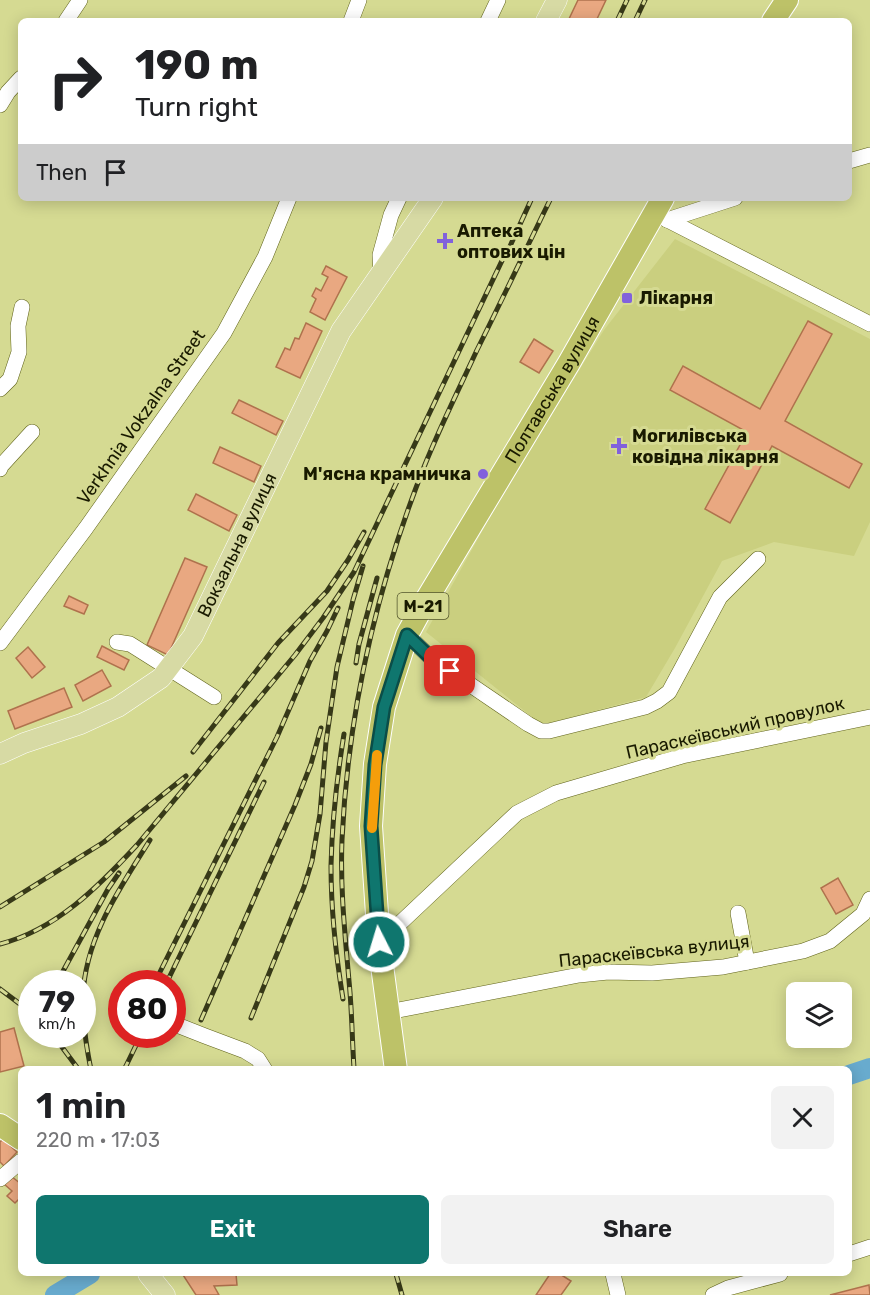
<!DOCTYPE html>
<html lang="en">
<head>
<meta charset="utf-8">
<style>
	:root { --surface:#fff; --page:#f2f2f2; --text:#202124; --muted:#757577; --accent:#0f766e }
	body { margin:0; font-family:Rubik,sans-serif; background:var(--page); color:var(--text); height:100vh; display:flex; flex-direction:column; font-size:22px; white-space:nowrap }
	* { box-sizing:border-box; margin:0 }
	p { font-size:20px; color:var(--muted) }
	.icon { flex:none; width:33px; height:33px; fill:none; stroke:currentColor; stroke-width:2; stroke-linecap:round; stroke-linejoin:round }
	.map { position:relative; flex:1; overflow:hidden }
	.drawer { position:absolute; left:18px; top:1066px; width:834px; height:210px; display:flex; flex-direction:column; background:var(--surface); border-radius:9px; box-shadow:0 3px 15px #0003 }
	.drawer>* { flex:none }
	.guide { position:absolute; left:18px; top:18px; width:834px; height:183px; border-radius:9px; box-shadow:0 3px 15px #0003; background:#fff; color:var(--text); overflow:hidden }
	.fabs { position:absolute; left:786px; top:982px; display:grid; gap:12px }
	.fabs a { display:grid; place-items:center; width:66px; height:66px; border-radius:9px; background:var(--surface); box-shadow:0 3px 15px #0003; font-size:30px }
	.speed { position:absolute; left:18px; top:970px; display:flex; gap:12px; font-size:30px; font-weight:700; text-align:center }
	.speed>* { display:grid; place-content:center; width:78px; height:78px; border-radius:50%; background:var(--surface); box-shadow:0 3px 15px #0003; line-height:1 }
	.speed small { font-size:15px; font-weight:400 }
	.speed .limit { border:9px solid #d22; background:#fff; color:#111 }
	.pin { position:absolute; display:grid; place-items:center; width:51px; height:51px; color:#fff; margin:-26px; border-radius:12px; box-shadow:0 3px 9px #0006 }
	.me { position:absolute; width:66px; margin:-33px; rotate:355deg; stroke-linejoin:round; filter:drop-shadow(0 0 4px #0008) }
	.turn { display:flex; align-items:center; gap:21px; height:126px; padding:0 18px; font-size:27px }
	.turn .icon { width:78px; height:78px; stroke-width:2.5 }
	.turn b { display:block; font-size:42px; line-height:51px }
	.then { display:flex; align-items:center; height:57px; padding:0 18px; background:#0003; gap:12px; font-size:22px }
	.round { display:grid; place-items:center; flex:none; width:63px; height:63px; border-radius:9px; background:var(--page) }
	.headline { display:flex; align-items:center; justify-content:space-between; height:102px; padding:0 18px }
	h1 { font-size:36px; font-weight:600; line-height:45px }
	.action { display:flex; gap:12px; margin-top:auto; padding:12px 18px }
	.action a { flex:1; height:69px; border-radius:9px; background:var(--accent); color:#fff; font-size:24px; font-weight:600; line-height:69px; text-align:center }
	.action a+a { background:var(--page); color:var(--text) }
	.map>svg:first-child { display:block }
	.built { fill:#cacf7f }
	.lines { fill:none; stroke-linecap:round; stroke-linejoin:round }
	.river { stroke:#68abce; stroke-width:20 }
	.building { fill:#e9a881; stroke:#af724d; stroke-width:1.5 }
	.minor-casing { stroke:#60631a; stroke-width:16 }
	.major-casing { stroke:#fff; stroke-width:21 }
	.highway-casing { stroke:#fff; stroke-width:24 }
	.minor { stroke:#fff; stroke-width:15 }
	.major { stroke:#d7daa4; stroke-width:20 }
	.highway { stroke:#bdc268; stroke-width:22 }
	.rail-casing { stroke:#373918; stroke-width:5 }
	.rail { stroke:#d5da92; stroke-width:3; stroke-dasharray:9; stroke-linecap:butt }
	.route-casing { stroke:#0a4d48; stroke-width:15 }
	.route { stroke:#0f766e; stroke-width:10 }
	.slow { stroke:#f59e0b; stroke-width:10 }
	.poi-dot { fill:#8161dc; stroke:#d5da92; stroke-width:2 }
	.labels { text-anchor:middle; dominant-baseline:central; stroke-width:6; stroke-linejoin:round; paint-order:stroke }
	.shield { fill:#d5da92; stroke:#51542c; stroke-width:1.5 }
	.shield-label { font-size:16px; font-weight:bold; fill:#191a00 }
	.poi-label { font-size:18px; font-weight:bold; fill:#191a00; stroke:#d5da92; text-anchor:start }
	.street-label { font-size:18px; fill:#191a00; stroke:#d5da92 }
</style>
</head>
<body>
<div class="map">
<svg width="870" height="1295" viewBox="0 0 870 1295">
	<rect width="100%" height="100%" fill="#d5da92"/>
	<polygon class="built" points="675,239 870,339 870,522 854,556 774,542 722,561 675,648 646,697 542,725 426,632 504,492 604,330"/>
	<g class="lines">
		<g class="river">
			<polyline points="849,1075 870,1068"/>
			<polyline points="55,1295 90,1274"/>
		</g>
	</g>
	<g class="building">
		<polygon points="578,0 606,0 596,21 568,21"/>
		<polygon points="326,266 347,277 325,320 310,312 316,299 312,296 316,288 321,291 328,277 322,274"/>
		<polygon points="808,321 832,334 785,421 862,464 849,488 772,446 730,523 705,509 747,432 670,390 683,366 760,409"/>
		<polygon points="306,323 322,331 300,378 276,367 285,348 290,350 295,338 299,339"/>
		<polygon points="534,339 553,351 539,373 520,362"/>
		<polygon points="239,400 283,421 276,435 232,413"/>
		<polygon points="220,447 261,466 254,482 213,463"/>
		<polygon points="196,494 237,515 229,531 188,510"/>
		<polygon points="185,558 207,567 168,655 147,645"/>
		<polygon points="69,596 88,605 84,614 64,606"/>
		<polygon points="102,646 129,660 124,670 97,657"/>
		<polygon points="28,647 45,667 32,678 16,658"/>
		<polygon points="102,670 111,686 83,701 75,685"/>
		<polygon points="64,688 72,707 15,729 8,711"/>
		<polygon points="838,878 853,905 836,914 821,888"/>
		<polygon points="14,1028 24,1066 0,1072 0,1032"/>
		<polygon points="3,1139 17,1152 4,1166 0,1162 0,1142"/>
		<polygon points="11,1176 21,1184 21,1197 15,1203 7,1196 12,1191 4,1184"/>
		<polygon points="186,1274 236,1274 237,1285 214,1286 219,1295 196,1295 183,1275"/>
		<polygon points="550,1274 560,1274 571,1281 561,1295 536,1295"/>
		<polygon points="869,1285 870,1295 830,1295"/>
	</g>
	<g class="lines">
		<defs>
			<g id="minor">
				<polyline points="66,21 80,0"/>
				<polyline points="351,21 359,0"/>
				<polyline points="488,21 498,0"/>
				<polyline points="0,105 8,92 21,78"/>
				<polyline points="849,161 870,155"/>
				<polyline points="654,213 870,324"/>
				<polyline points="667,220 735,198"/>
				<polyline points="381,275 380,255 391,215 399,198"/>
				<polyline points="0,389 10,379 19,352 18,326 22,307"/>
				<polyline points="0,469 1,466 32,432"/>
				<polyline points="407,635 431,658 528,724 541,731 549,731 645,707 657,701 669,692 720,597 758,559"/>
				<polyline points="117,642 130,644 214,697"/>
				<polyline points="0,643 86,528 224,333 265,257 289,198"/>
				<polyline points="738,913 747,962"/>
				<polyline points="379,943 517,813 556,793 682,756 870,717"/>
				<polyline points="388,1012 579,975 608,972 652,973 723,967 803,951 830,941 863,914 870,899"/>
				<polyline points="172,1023 205,1036 245,1051 258,1059 265,1070"/>
				<polyline points="0,1179 21,1161"/>
				<polyline points="849,1254 870,1247"/>
				<polyline points="613,1274 618,1295"/>
				<polyline points="713,1295 728,1288 780,1274"/>
			</g>
			<g id="major">
				<polyline points="546,21 557,0"/>
				<path id="s1" d="M0 754 24 743 81 724 118 707 161 678 193 636 341 331 433 198"/>
				<polyline points="148,1274 165,1295"/>
			</g>
			<g id="highway">
				<polyline points="773,21 787,0"/>
				<path id="s2" d="M396 1070 379 943 371 826 375 764 384 707 407 635 425 602 569 363 663 198"/>
				<polyline points="0,1125 21,1139"/>
			</g>
		</defs>
		<use href="#minor" class="minor-casing"/>
		<use href="#major" class="major-casing"/>
		<use href="#highway" class="highway-casing"/>
		<use href="#minor" class="minor"/>
		<use href="#major" class="major"/>
		<use href="#highway" class="highway"/>
		<defs>
			<g id="rail">
				<polyline points="617,21 627,0"/>
				<polyline points="635,21 645,0"/>
				<polyline points="506,255 532,198"/>
				<polyline points="356,663 359,644 377,578"/>
				<polyline points="193,752 278,643 327,591 348,560 364,532"/>
				<polyline points="0,907 104,842 186,776"/>
				<path d="M0 944C56 930 99 886 137 845L295 655 323 618 354 572 508 248"/>
				<polyline points="56,984 108,889 119,873"/>
				<polyline points="154,984 277,737 310,661 327,631 338,608"/>
				<polyline points="166,984 264,782"/>
				<polyline points="0,989 32,1013"/>
				<path d="M343 999C336 956 331 911 331 866 332 822 337 777 344 734"/>
				<polyline points="251,1018 304,887 312,861 320,814 326,742 337,667 353,600 363,566"/>
				<polyline points="201,1020 295,805 311,764 321,728"/>
				<polyline points="53,1035 79,1070"/>
				<path d="M354 1068C352 1039 352 1010 349 981 345 934 340 887 342 840 348 712 377 586 424 467 440 427 459 389 477 350 502 300 526 249 551 198"/>
				<path d="M91 1070C86 1045 82 1021 83 996 85 938 120 888 150 840"/>
				<polyline points="124,1070 141,1035"/>
				<polyline points="396,1274 402,1295"/>
			</g>
		</defs>
		<use href="#rail" class="rail-casing"/>
		<use href="#rail" class="rail"/>
	</g>
	<g class="lines">
		<defs>
			<polyline id="route" points="379,942 371,826 375,765 384,707 407,635 431,658 450,671"/>
		</defs>
		<use href="#route" class="route-casing"/>
		<use href="#route" class="route"/>
		<polyline class="slow" points="372,828 377,755"/>
	</g>
	<g class="poi-dot">
		<path d="M442 232h6v6h6v6h-6v6h-6v-6h-6v-6h6z"/>
		<rect x="621" y="292" width="12" height="12" rx="3"/>
		<path d="M616 437h6v6h6v6h-6v6h-6v-6h-6v-6h6z"/>
		<circle cx="483" cy="474" r="6"/>
	</g>
	<g class="labels">
		<rect class="shield" x="397.5" y="593" width="51" height="26" rx="4.5"/>
		<g class="shield-label">
			<text x="423" y="606">М-21</text>
		</g>
		<g class="poi-label">
			<text x="457" y="231">Аптека<tspan x="457" dy="21">оптових цін</tspan></text>
			<text x="639" y="298">Лікарня</text>
			<text x="632" y="436">Могилівська<tspan x="632" dy="21">ковідна лікарня</tspan></text>
			<text x="471" y="474" text-anchor="end">М'ясна крамничка</text>
		</g>
		<g class="street-label">
			<text stroke="none"><textPath href="#s2" startOffset="726">Полтавська вулиця</textPath></text>
			<text transform="translate(141 417) rotate(-55)">Verkhnia Vokzalna Street</text>
			<text stroke="none"><textPath href="#s1" startOffset="333">Вокзальна вулиця</textPath></text>
			<text transform="translate(735 728) rotate(-13)">Параскеївський провулок</text>
			<text transform="translate(654 951) rotate(-6)">Параскеївська вулиця</text>
		</g>
	</g>
</svg>
<div class="fabs">
<a><svg class="icon" aria-label="layers" viewBox="0 0 24 24"><path d="M12 4l9 5-9 5-9-5zM3 14l9 5 9-5"/></svg></a>
</div>
<div class="speed"><div>79<small>km/h</small></div><div class="limit">80</div></div>
<div class="pin" style="left:450px;top:671px;background:#d93025"><svg class="icon" aria-label="arrive" viewBox="0 0 24 24"><path d="M6 21V4h12l-3 4 3 4H6"/></svg></div>
<svg class="me" style="left:379px;top:942px" viewBox="-20 -20 40 40"><circle r="17" fill="#0f766e" stroke="#fff" stroke-width="3"/><path d="M0-11L8 9 0 5-8 9z" fill="#fff"/></svg>
<div class="guide">
<div class="turn"><svg class="icon" aria-label="right" viewBox="0 0 24 24"><path d="M7 20v-9h11M14 6l5 5-5 5"/></svg><div><b>190 m</b>Turn right</div></div>
<div class="then">Then<svg class="icon" aria-label="arrive" viewBox="0 0 24 24"><path d="M6 21V4h12l-3 4 3 4H6"/></svg></div>
</div>
<section class="drawer">
<div class="headline"><div><h1>1 min</h1><p>220 m · 17:03</p></div><a class="round"><svg class="icon" aria-label="close" viewBox="0 0 24 24"><path d="M6 6l12 12M18 6L6 18"/></svg></a></div>
<div class="action"><a>Exit</a><a>Share</a></div>
</section>
</div>
</body>
</html>
